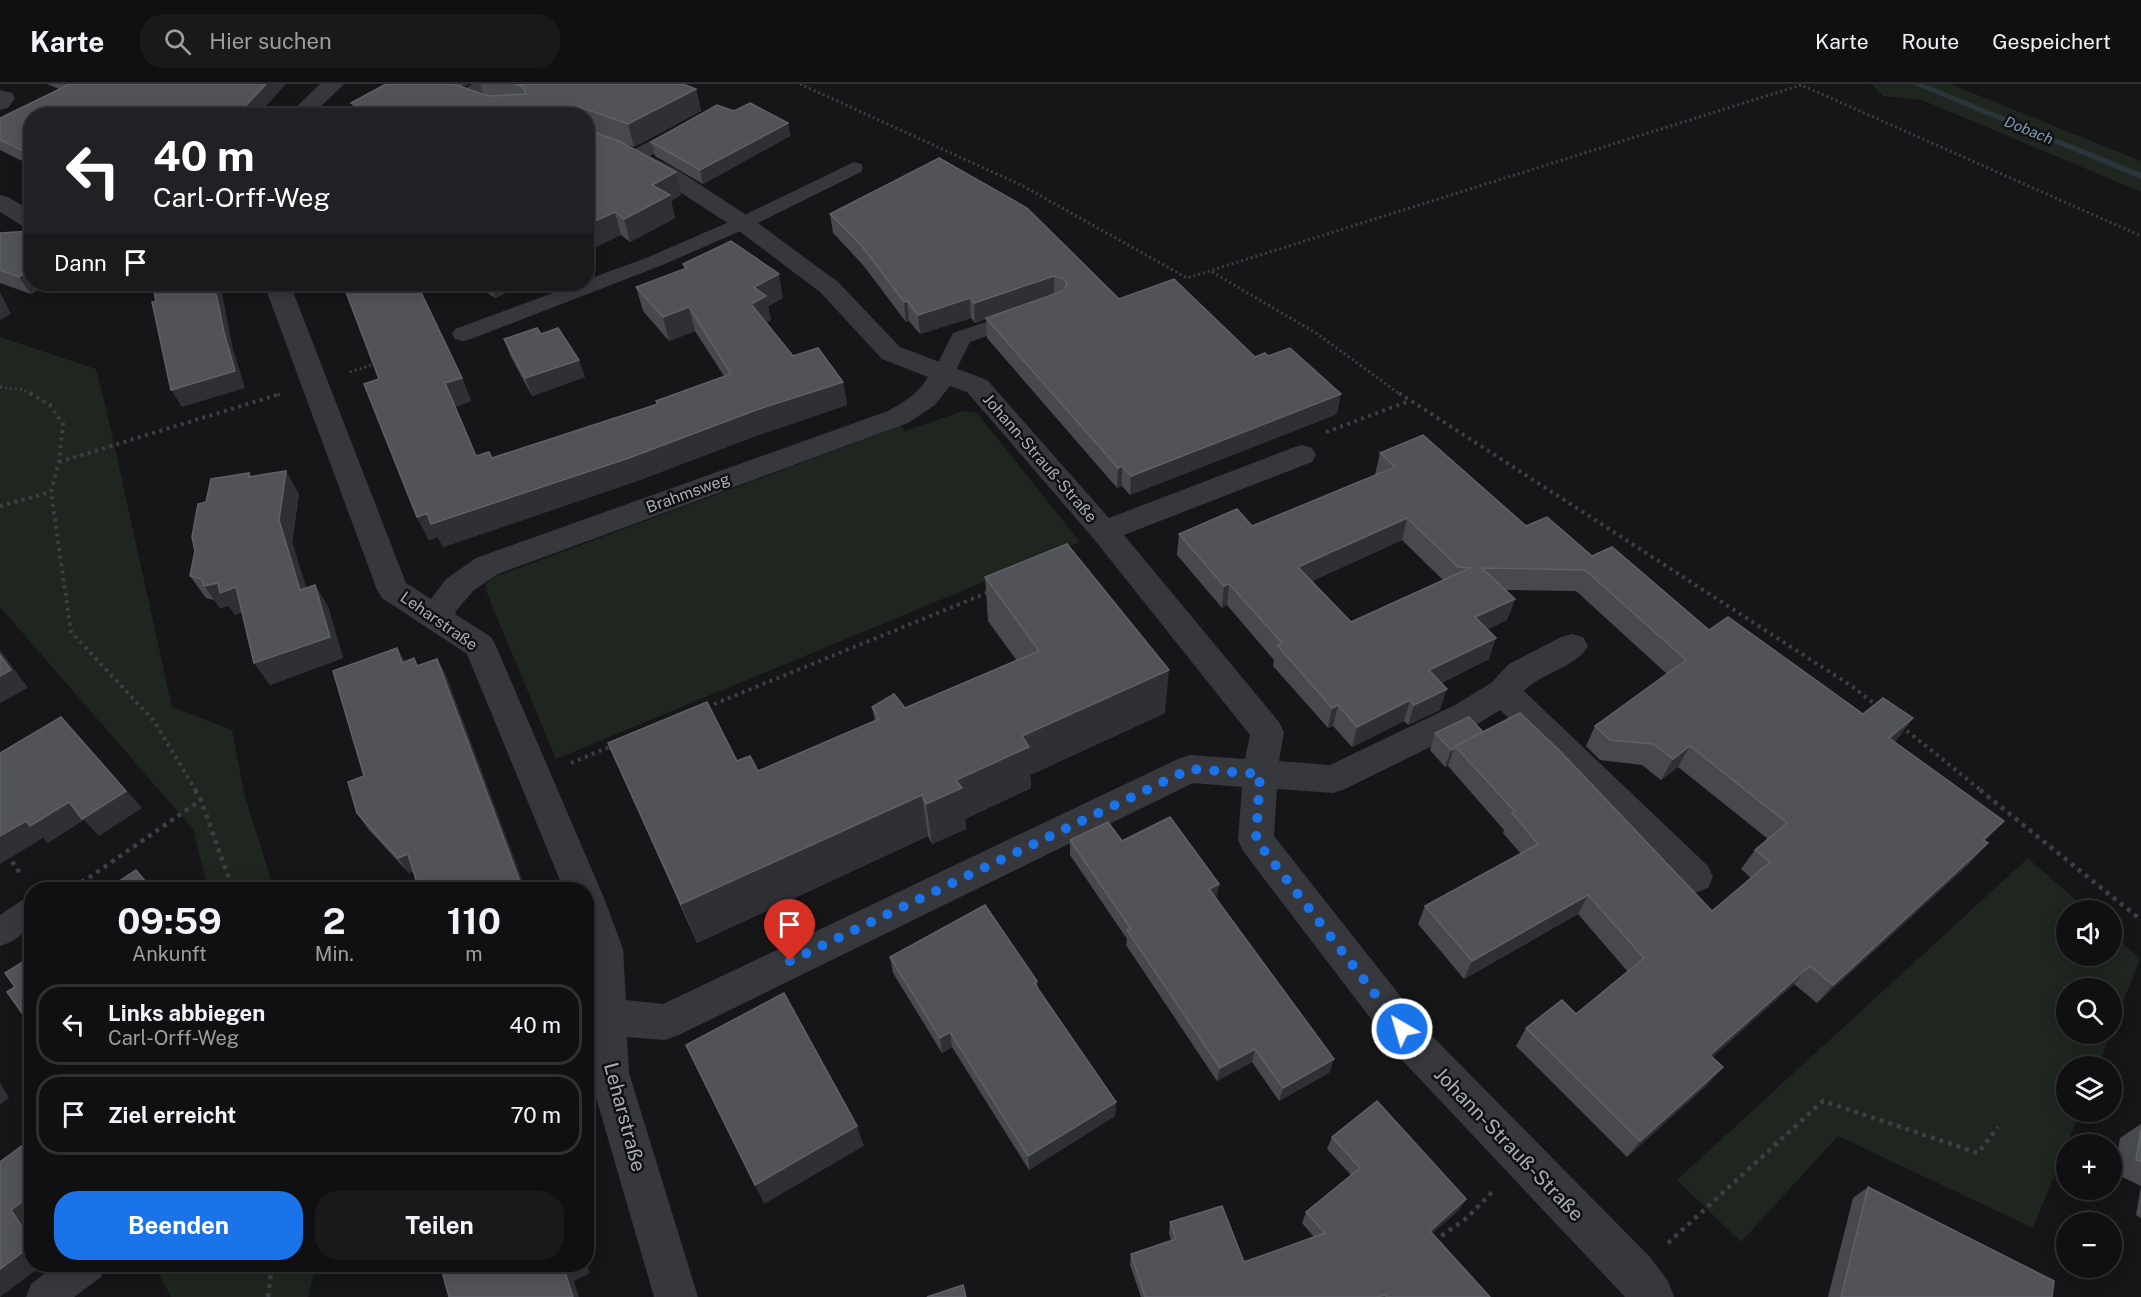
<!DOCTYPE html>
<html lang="de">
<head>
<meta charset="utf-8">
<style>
	:root { --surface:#101012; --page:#19191b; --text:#f1f3f6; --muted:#9c9d9f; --line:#303032; --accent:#1a73e8 }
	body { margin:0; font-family:"Public Sans",sans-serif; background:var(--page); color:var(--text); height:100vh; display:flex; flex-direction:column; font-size:22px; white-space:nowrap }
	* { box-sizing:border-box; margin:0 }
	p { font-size:20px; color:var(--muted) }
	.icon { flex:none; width:33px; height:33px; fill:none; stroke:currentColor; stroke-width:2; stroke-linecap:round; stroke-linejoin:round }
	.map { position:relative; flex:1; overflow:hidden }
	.drawer { position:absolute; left:24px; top:798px; width:570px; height:390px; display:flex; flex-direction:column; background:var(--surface); border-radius:24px; box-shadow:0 3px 15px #0003,0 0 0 2px var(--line) }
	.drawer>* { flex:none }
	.top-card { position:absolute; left:24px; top:24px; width:570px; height:183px; border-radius:24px; box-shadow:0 3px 15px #0003,0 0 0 2px var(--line); background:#202124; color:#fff; overflow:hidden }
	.controls { position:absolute; left:2056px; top:816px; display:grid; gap:12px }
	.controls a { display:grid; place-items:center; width:66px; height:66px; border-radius:50%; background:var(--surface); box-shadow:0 3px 15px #0003,0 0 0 2px var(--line); font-size:30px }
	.pin { position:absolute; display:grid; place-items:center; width:51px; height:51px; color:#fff; margin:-62px -26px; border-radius:50% 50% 50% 0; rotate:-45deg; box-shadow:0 0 6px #0007 }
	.pin .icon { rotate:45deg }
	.me { position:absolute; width:66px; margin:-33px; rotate:322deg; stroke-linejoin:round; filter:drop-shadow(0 0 4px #0008) }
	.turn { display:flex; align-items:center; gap:21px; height:126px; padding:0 30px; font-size:27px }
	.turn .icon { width:78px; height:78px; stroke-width:2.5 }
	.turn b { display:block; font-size:42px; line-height:51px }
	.then { display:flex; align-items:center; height:57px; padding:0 30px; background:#0003; gap:12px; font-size:22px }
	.eta { display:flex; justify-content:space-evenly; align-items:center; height:102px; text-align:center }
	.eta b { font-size:36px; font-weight:700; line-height:42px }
	.cta { display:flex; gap:12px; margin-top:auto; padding:12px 30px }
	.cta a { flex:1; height:69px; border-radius:24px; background:var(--accent); color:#fff; font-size:24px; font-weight:700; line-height:69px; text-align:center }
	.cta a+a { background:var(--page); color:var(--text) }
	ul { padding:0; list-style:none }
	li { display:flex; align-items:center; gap:18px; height:81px; margin:0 12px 9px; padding:0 18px; border:3px solid var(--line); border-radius:24px }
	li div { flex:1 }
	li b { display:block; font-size:22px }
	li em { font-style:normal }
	header { display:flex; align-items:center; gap:36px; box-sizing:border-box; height:84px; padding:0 30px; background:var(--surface); border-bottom:2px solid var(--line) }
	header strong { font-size:28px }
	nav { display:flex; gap:33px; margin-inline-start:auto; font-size:21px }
	.search { width:420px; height:54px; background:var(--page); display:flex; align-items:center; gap:15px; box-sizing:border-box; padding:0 21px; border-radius:24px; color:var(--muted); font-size:22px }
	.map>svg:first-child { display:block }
	.green { fill:#1e261f }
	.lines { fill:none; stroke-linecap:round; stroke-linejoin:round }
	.stream { fill:#2c353c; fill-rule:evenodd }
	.path-far2 { stroke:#3d3f44; stroke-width:3; stroke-dasharray:2 3; stroke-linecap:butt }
	.path-far1 { stroke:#3d3f44; stroke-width:4; stroke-dasharray:3 4.5; stroke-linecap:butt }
	.path { stroke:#3d3f44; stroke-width:4.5; stroke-dasharray:4 5; stroke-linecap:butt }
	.lane { fill:#37383d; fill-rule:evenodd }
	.street { fill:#37383d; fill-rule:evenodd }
	.wall { fill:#47494d; fill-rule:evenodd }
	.shaded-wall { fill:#2f3033 }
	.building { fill:#525359; stroke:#5f6168; stroke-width:1.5; fill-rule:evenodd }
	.route { stroke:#1a73e8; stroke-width:10; stroke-dasharray:0 18 }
	.labels { text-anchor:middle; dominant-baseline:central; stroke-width:5; stroke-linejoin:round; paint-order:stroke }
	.far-water-label { font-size:15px; font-style:italic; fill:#7f9bb3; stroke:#111113 }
	.street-label { font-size:16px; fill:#a8adb8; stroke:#111113 }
	.near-street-label { font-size:20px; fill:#a8adb8; stroke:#111113 }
</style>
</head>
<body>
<header>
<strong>Karte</strong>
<div class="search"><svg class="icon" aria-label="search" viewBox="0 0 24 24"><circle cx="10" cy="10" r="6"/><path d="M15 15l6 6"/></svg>Hier suchen</div>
<nav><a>Karte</a><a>Route</a><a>Gespeichert</a></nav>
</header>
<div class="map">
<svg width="2141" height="1213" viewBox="0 0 2141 1213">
	<rect width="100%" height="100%" fill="#161618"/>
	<g class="green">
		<polygon points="1871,0 1950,0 2141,77 2141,108 1922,16 1883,12"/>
		<polygon points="0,253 96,285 107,328 172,623 232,646 245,713 274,805 208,805 193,745 0,523"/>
		<polygon points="963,327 977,329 1080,458 556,675 486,507 486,500 492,494 901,342 905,347"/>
		<polygon points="2028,774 2087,826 2067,826 2067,872 2112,872 2112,849 2140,875 2112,946 2112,904 2067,904 2067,950 2111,950 2098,982 2067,982 2067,1028 2080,1028 2033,1144 1838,1052 1741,1158 1677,1096"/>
		<polygon points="154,1181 316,1181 308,1213 171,1213"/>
	</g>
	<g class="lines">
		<polygon class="stream" points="1912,0 1924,0 2141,89 2141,95"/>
		<g class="path-far2">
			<polyline points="800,0 1023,102 1187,194 1801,1"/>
			<polyline points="1799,0 2141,152"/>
			<polyline points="1212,188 1316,249 1401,311"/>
			<polyline points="350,288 377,279"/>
			<polyline points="0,303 24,306 32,311"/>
			<polyline points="278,311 280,310"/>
		</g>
		<g class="path-far1">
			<polyline points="30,309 50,321 63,340 59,378 51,408 71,548 154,637 196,707"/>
			<polyline points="1399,309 1853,603 1877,622"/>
			<polyline points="1326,348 1409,317"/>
			<polyline points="59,378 280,310"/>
			<polyline points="0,422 51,408"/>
			<polyline points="707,623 989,508"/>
			<polyline points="1901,642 1982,707"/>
			<polyline points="571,679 614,661"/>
		</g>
		<g class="path">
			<polyline points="195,706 201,716 233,806"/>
			<polyline points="1980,706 2141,836"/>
			<polyline points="7,770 21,791"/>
			<polyline points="65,806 87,795 201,716"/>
			<polyline points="1434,1157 1467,1134 1492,1108"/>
			<polyline points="1668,1159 1823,1017 1978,1069 1998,1043"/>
			<polyline points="268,1213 272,1180"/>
		</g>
		<g class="lane">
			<polygon points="472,0 494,0 470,16 458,16 455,12"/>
			<polygon points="685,39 691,40 694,44 691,48 641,77 627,77 625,73 627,69"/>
			<polygon points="854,78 861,80 863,84 861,88 750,143 660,182 471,255 463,257 455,255 452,250 455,245 577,200 586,200 586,196 646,174 736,135"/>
			<polygon points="1022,226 1029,227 1033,232 1029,237 970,258 952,294 944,296 936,294 933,289 953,249"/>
			<polygon points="32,813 32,843 11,858 0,862 0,831 21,817"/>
			<polygon points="57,1180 106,1180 101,1193 74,1213 26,1213 31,1200"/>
		</g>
		<g class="street">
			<polygon points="320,0 344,0 311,32 287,32"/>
			<polygon points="0,6 12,9 15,14 8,24 0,26"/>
			<path d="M586 48 642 68 676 85 751 134 838 198 900 263 987 296 1109 434 1292 364 1302 361 1312 364 1316 371 1312 378 1124 451 1279 638 1284 648 1279 677 1330 681 1455 621 1491 599 1509 580 1561 553 1572 550 1583 553 1588 562C1577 583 1541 589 1524 607L1708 782 1713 793 1708 804 1695 809 1682 804 1500 626 1479 639 1345 705 1333 709 1277 705 1274 752 1431 951 1650 1173 1668 1197 1674 1213H1625L1403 977 1243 767 1238 756 1242 703 1193 699 679 951 665 956 627 953 629 989 698 1213H654L589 989 586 806H564L467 570 382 514 377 506 264 200H290L406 499 431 515 446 495 476 474 888 327C904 318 919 309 928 293L882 275 820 208 735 144 660 95 626 78 586 63ZM950 302 967 308 1093 454 1250 651 1245 675 1190 671 1178 675 663 920 626 916 623 865 604 814 496 562 491 553 455 530 456 527 474 506 498 490 908 339 935 321Z"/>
			<polygon points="0,111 8,113 32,127 32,145 24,143 0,128"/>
		</g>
	</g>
	<g class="wall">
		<polygon points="47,0 286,0 32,32 32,82 0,66 0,34 59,5"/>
		<polygon points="386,0 469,0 463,3 483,10 480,0 683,0 696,5 701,27 634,63 620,58 681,111 671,117 675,134 630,158 621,151 614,154 586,168 586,32 357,32 351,19"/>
		<polygon points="734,27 788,39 790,52 703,100 655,72 651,58"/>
		<polygon points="939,74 1119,215 1255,273 1337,330 1130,411 1122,402 1117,404 987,254 986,235 975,239 971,234 920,250 909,237 906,238 863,181 833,149 830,130"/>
		<polygon points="0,149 32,200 57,200 51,204 45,202 31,210 0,199"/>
		<polygon points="683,180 783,214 768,222 771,236 766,238 793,272 843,298 847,321 761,350 637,397 443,463 438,453 429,456 417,433 379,295 462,294 471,317 455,323 476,372 492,374 657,320 656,317 724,292 695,247 669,257 643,227 636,203 684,185"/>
		<polygon points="475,200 524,200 495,214"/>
		<polygon points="541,250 585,293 532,312 511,273 504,255"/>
		<path d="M1380 369 1526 442 1592 472 1709 546 1863 630 1913 634 1897 655 1894 658 1985 757 1970 779 1817 919 1794 900 1712 973 1708 1000 1627 1073 1516 962 1526 944 1576 930 1628 888 1578 830 1464 895 1418 840 1425 822 1521 770 1503 749 1504 746 1448 682 1445 683 1430 666 1435 649 1483 648 1712 827 1751 794 1741 785 1755 766 1768 755 1678 683 1661 696 1642 681 1600 676 1586 662 1595 642 1667 590 1576 507 1505 506 1515 515 1507 536 1488 545 1489 575 1441 599 1440 626 1408 641 1404 637 1352 663 1333 642 1328 644 1273 582 1274 576 1227 521 1222 524 1177 471 1179 450 1252 442 1375 391ZM1402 456 1443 496 1351 538 1312 497Z"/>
		<polygon points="249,389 252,393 299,410 292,458 306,504 315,501 328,523 343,574 270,601 242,528 235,531 229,522 220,524 214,516 206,514 190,492 206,418"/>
		<polygon points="985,493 1165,629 1030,691 1031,704 965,735 966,745 932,760 928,752 697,859 608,659 737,677 758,687 875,637 872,623 905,624 1017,577 988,537"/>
		<polygon points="437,575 446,591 413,787 409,789 368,745 357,729 364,692 405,578 418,581"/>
		<polygon points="1070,756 1122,757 1219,800 1216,814 1330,988 1279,1017 1252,978 1217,997 1126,861 1127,855 1070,771"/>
		<polygon points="890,873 1037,897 1038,904 1116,1018 1115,1032 1029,1086 952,963 942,969 893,889"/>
		<polygon points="2141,1040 2141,1134 2136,1131 2141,1102 2114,1089 2120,1054"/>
		<polygon points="1332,1053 1466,1115 1459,1126 1432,1149 1490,1213 1141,1213 1130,1181 1131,1170 1171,1157 1169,1149 1170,1138 1244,1178 1314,1153 1302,1139 1306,1128 1351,1091 1327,1065"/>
		<polygon points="1868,1103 2052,1213 1828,1213 1853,1114"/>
	</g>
	<g class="shaded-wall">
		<polygon points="266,0 286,0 257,32 236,32"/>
		<polygon points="462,0 469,0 463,4"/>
		<polygon points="696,5 701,27 634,63 628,40"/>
		<polygon points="580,23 583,32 578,32 577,25"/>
		<polygon points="788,39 790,52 703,100 700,86"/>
		<polygon points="676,88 681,111 671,117 675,134 630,158 624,135 652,101"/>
		<polygon points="615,128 621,151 614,154 586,168 586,141"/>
		<polygon points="32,185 32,200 43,200 45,202 31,210 19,193"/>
		<polygon points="779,190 783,214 768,222 771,236 756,243 751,220 754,203"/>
		<polygon points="1054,192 1054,212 975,239 974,219"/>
		<polygon points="48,200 57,200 51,204"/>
		<polygon points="214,200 217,200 222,209 233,265 245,304 182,323 171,306"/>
		<polygon points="489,200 524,200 495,214"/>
		<polygon points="0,208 11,230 0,236"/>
		<polygon points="970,214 971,234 920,250 918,231"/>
		<polygon points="907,217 909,237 906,238 904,218"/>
		<polygon points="689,223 695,247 669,257 663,233"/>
		<polygon points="579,276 585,293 532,312 525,294"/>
		<polygon points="462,294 471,317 455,323 445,299"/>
		<polygon points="843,298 847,321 761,350 637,397 443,463 438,453 429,456 417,433 756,326"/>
		<polygon points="1341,310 1337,330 1130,411 1131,392"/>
		<polygon points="1122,382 1122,402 1117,404 1118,384"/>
		<polygon points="286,387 299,410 292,458 314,528 300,506 279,436"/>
		<polygon points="1407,434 1402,456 1294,505 1298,483"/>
		<polygon points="218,499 236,503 251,525 235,531 229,522 220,524 204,502"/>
		<polygon points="1229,500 1227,521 1222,524 1224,502"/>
		<polygon points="315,501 328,523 343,574 270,601 254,579"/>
		<polygon points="1515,515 1507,536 1468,554 1475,533"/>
		<polygon points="1496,554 1489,575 1423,607 1429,586"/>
		<polygon points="397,564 407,580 402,579"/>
		<polygon points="0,566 28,604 0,619"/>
		<polygon points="437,575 446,591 526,806 523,806"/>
		<polygon points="1169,586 1165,629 1030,691 1031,704 965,735 966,745 932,760 926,720 956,696 1022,652"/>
		<polygon points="1447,605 1440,626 1408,641 1414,621"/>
		<polygon points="1410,616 1404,637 1352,663 1357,643"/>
		<polygon points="1338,621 1333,642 1328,644 1332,624"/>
		<polygon points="61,633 142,724 99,752 84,736 48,759 43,754 0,780 0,752 26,737"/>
		<polygon points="1913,634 1897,655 1874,675 1889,654"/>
		<polygon points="1690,662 1678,683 1661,696 1673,675"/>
		<polygon points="1454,665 1448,682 1445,683 1451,666"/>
		<polygon points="922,711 928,752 697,859 681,820"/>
		<polygon points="2004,737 1986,756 1965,775 1983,756"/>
		<polygon points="1988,759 1970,779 1817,919 1833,901"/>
		<polygon points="408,770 418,785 409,789 398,774"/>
		<polygon points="136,786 151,801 155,806 152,806"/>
		<polygon points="1219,800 1216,815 1209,805"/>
		<polygon points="1588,811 1578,830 1464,895 1472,877"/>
		<polygon points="1810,882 1794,900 1696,988 1710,971"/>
		<polygon points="950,948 952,963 942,969 940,954"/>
		<polygon points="1255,965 1252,978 1217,997 1220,984"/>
		<polygon points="1334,975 1330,988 1279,1017 1283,1004"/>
		<polygon points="1723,983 1708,1000 1627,1073 1640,1057"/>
		<polygon points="0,999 9,1014 0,1021"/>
		<polygon points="1116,1018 1115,1032 1029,1086 1028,1072"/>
		<polygon points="857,1042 864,1062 764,1120 755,1101"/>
		<polygon points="32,1111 32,1158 11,1126"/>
		<polygon points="1466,1115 1459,1126 1423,1157 1430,1147"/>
		<polygon points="32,1161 32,1180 44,1180 0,1213 0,1185"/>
		<polygon points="579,1180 586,1180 590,1189 574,1197 579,1213 573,1213 565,1188"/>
	</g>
	<g class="building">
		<polygon points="70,0 266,0 236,32 32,32 32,71 0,56 0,34"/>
		<polygon points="386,0 453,0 489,12 526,10 522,2 514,0 683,0 696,5 628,40 580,23 577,25 578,32 357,32 368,26 351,19"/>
		<polygon points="750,19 788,39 700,86 651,58 717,21 734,27"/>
		<polygon points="586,45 619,57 676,88 652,101 670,111 624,135 615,128 586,141"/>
		<polygon points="939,74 1027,124 1119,215 1174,195 1255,273 1265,269 1268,272 1290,264 1341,310 1131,392 1122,382 1118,384 986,234 1063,207 1067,200 1064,195 1054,192 974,219 970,214 918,231 907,217 904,218 861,161 830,130"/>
		<polygon points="32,147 32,185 19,193 0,186 0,149"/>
		<polygon points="731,157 779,190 754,203 766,212 751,220 793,272 818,264 843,298 756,326 629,374 431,440 427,429 417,433 364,300 379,295 343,200 417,200 462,294 445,299 476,372 489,368 492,374 658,320 656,317 731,290 689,223 663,233 636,203 687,184 683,180"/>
		<polygon points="185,200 214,200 224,248 235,287 171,306 152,218 156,217 154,208"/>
		<polygon points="537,244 541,250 558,244 579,276 525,294 504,255"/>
		<path d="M1423 351 1526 442 1547 433 1592 472 1612 463 1709 546 1728 533 1863 630 1883 614 1913 634 1889 654 2004 737 1983 756 1988 759 1833 901 1810 882 1710 971 1723 983 1640 1057 1526 944 1562 916 1576 930 1644 874 1588 811 1472 877 1425 822 1538 760 1512 729 1515 728 1455 662 1520 629 1560 667 1712 827 1770 778 1755 766 1787 739 1690 662 1673 675 1653 660 1610 656 1595 642 1686 576 1585 486 1482 484 1515 515 1475 533 1496 554 1429 586 1447 605 1414 621 1410 616 1357 643 1338 621 1332 624 1277 561 1282 559 1229 500 1224 502 1179 450 1237 425 1252 442 1395 383 1380 369ZM1407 434 1458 483 1470 484 1351 538 1298 483Z"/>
		<polygon points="286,387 279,436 300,506 315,501 330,553 254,579 236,503 220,509 218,499 204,502 202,495 190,492 195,467 192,453 198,420 206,418 211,395 249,389 248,393"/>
		<polygon points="1067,460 1169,586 1022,652 1029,663 956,696 962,704 926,720 922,711 681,820 608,659 707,618 737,677 750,672 758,687 879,635 872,623 894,610 905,624 1039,567 985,493"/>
		<polygon points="397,564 402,579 414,574 417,582 437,575 523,806 419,806 408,770 398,774 357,729 348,698 364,692 333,587"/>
		<polygon points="0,571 11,586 0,592"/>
		<polygon points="61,633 126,707 82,735 69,718 30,742 26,737 0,752 0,669"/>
		<polygon points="1469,633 1483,648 1455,662 1454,665 1451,666 1435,649"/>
		<polygon points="1170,733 1219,800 1209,805 1334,975 1283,1004 1255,965 1220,984 1127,846 1131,845 1070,756 1108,738 1122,757"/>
		<polygon points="136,786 152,806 106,806"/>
		<polygon points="985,821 1037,897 1034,899 1116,1018 1028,1072 950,948 940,954 890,873"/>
		<polygon points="32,872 32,943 7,908 15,903 5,889"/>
		<polygon points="784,909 857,1042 755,1101 686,961"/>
		<polygon points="1377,1017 1466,1115 1430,1147 1490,1213 1387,1213 1385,1211 1377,1213 1145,1213 1131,1170 1176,1155 1170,1138 1222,1122 1244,1178 1325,1149 1306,1128 1360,1084 1332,1053"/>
		<polygon points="2141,1046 2141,1078 2136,1076"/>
		<polygon points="27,1058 32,1066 32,1111 11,1126 32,1158 32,1161 0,1185 0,1078"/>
		<polygon points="1868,1103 2054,1197 2052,1213 1841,1213"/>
		<polygon points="440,1180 579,1180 565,1188 573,1213 449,1213"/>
		<polygon points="963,1201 966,1213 927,1213"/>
	</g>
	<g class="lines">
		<polyline class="route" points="790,877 1190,685 1260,690 1256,756 1402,945"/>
	</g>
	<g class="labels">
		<g class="far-water-label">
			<text transform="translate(2029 46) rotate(22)">Dobach</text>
		</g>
		<g class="street-label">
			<text transform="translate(1040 374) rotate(49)">Johann-Strauß-Straße</text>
			<text transform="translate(688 409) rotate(-20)">Brahmsweg</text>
			<text transform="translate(439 537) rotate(35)">Leharstraße</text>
		</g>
		<g class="near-street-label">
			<text transform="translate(625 1033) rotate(75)">Leharstraße</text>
			<text transform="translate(1509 1060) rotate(46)">Johann-Strauß-Straße</text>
		</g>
	</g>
</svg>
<div class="controls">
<a><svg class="icon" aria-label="sound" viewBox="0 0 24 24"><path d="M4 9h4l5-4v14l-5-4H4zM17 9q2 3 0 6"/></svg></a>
<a><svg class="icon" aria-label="search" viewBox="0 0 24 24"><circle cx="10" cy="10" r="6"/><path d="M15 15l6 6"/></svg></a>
<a><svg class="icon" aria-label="layers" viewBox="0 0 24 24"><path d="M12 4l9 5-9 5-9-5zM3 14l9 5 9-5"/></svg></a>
<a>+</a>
<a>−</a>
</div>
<div class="pin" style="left:790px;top:877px;background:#d93025"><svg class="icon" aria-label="arrive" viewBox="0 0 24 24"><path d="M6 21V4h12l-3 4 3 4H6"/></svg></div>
<svg class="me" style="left:1402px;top:945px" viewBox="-20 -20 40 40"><circle r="17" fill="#1a73e8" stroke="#fff" stroke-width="3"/><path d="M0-11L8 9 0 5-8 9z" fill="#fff"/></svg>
<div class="top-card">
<div class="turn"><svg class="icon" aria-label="left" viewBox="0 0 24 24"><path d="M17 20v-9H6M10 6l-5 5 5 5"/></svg><div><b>40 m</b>Carl-Orff-Weg</div></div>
<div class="then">Dann<svg class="icon" aria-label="arrive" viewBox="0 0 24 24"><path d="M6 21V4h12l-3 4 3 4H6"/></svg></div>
</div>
<section class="drawer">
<div class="eta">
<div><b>09:59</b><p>Ankunft</p></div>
<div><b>2</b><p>Min.</p></div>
<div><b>110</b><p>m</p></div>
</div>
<ul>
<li><svg class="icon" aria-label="left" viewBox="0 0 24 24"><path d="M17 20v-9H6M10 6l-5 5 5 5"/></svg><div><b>Links abbiegen</b><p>Carl-Orff-Weg</p></div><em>40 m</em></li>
<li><svg class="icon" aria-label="arrive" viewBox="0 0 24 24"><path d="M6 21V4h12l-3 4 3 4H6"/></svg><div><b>Ziel erreicht</b></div><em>70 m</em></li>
</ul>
<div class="cta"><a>Beenden</a><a>Teilen</a></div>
</section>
</div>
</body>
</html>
